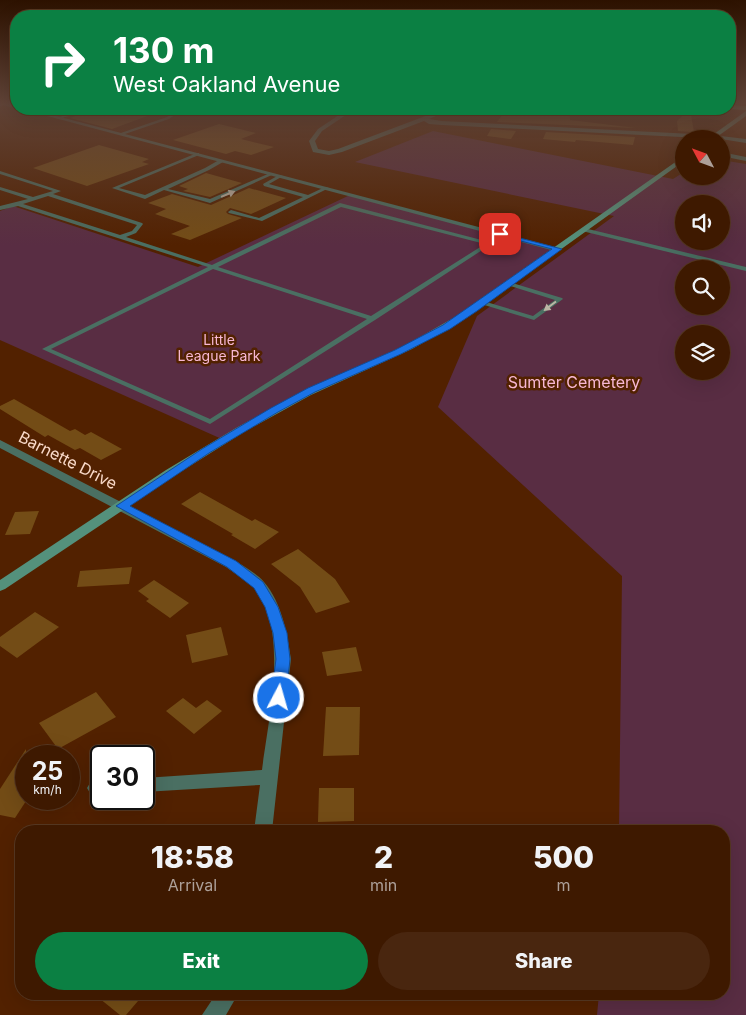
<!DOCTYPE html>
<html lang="en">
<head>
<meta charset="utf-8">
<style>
	:root { --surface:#3e1900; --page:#49260f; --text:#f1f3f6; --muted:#ada099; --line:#573822; --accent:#0b8043 }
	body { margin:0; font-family:Inter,sans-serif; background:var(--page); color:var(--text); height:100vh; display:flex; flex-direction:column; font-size:19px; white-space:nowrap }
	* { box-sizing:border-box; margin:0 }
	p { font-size:16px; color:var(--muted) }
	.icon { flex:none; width:28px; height:28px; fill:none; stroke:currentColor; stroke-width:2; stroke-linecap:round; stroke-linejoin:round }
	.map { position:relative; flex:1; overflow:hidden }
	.side { position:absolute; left:15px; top:825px; width:715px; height:175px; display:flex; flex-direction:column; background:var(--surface); border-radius:20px; box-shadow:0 5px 20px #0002,0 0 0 1px var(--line) }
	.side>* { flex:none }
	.top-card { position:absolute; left:10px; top:10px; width:726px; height:105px; border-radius:20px; box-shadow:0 5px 20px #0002,0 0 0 1px var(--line); background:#0b8043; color:#fff; overflow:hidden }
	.needle { width:32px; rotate:311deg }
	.buttons { position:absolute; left:675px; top:130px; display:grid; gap:10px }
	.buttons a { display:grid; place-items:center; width:55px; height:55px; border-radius:50%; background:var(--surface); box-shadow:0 5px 20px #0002,0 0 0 1px var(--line); font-size:25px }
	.speed { position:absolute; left:15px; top:745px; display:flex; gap:10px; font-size:25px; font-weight:700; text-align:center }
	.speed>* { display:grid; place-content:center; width:65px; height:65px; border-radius:50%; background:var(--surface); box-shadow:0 5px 20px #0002,0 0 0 1px var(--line); line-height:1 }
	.speed small { font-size:12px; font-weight:400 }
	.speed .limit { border:2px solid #111; border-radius:8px; background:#fff; color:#111 }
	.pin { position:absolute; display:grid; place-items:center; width:42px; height:42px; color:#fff; margin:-21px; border-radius:10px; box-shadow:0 2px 8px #0006 }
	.me { position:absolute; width:55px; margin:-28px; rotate:6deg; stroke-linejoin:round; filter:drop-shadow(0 0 4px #0008) }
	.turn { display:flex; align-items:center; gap:18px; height:105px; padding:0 20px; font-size:22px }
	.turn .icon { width:65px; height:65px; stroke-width:2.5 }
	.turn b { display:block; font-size:35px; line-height:42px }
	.eta { display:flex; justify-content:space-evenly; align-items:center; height:85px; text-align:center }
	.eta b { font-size:30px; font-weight:800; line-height:35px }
	.primary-button { display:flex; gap:10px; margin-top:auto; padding:10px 20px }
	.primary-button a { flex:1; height:58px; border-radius:30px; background:var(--accent); color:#fff; font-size:20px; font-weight:800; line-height:58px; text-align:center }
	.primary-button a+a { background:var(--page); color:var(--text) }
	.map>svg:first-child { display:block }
	.green { fill:#592d43; fill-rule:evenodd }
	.building { fill:#734c16 }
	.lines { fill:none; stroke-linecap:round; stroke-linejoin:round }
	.lane { fill:#4a6f62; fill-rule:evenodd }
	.street { fill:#4a6f62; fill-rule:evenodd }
	.secondary { fill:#54917c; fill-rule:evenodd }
	.highway { fill:#5fc2a3; fill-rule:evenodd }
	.oneway { fill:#bcb5a5 }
	.route { fill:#1a73e8; stroke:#114b97 }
	.labels { text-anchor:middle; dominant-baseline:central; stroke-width:5; stroke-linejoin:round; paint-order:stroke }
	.far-park-label { font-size:14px; fill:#f7b8d4; stroke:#522100 }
	.park-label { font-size:16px; fill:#f7b8d4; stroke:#522100 }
	.street-label { font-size:16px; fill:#fadac9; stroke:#522100 }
</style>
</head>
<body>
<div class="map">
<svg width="746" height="1015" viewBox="0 0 746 1015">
	<rect width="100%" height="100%" fill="#522100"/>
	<g class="green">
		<path d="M433 131 673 179 684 172V176H721V160L746 164V1015H597L599 994H724V831H619L622 576 438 407 477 316 614 216 355 162ZM684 204H721V241H684ZM684 269H721V306H684ZM684 334H721V371H684Z"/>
		<polygon points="350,195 558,249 446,327 332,381 224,440 0,340 0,211 13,206 198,267"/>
	</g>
	<g class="building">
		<polygon points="97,109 157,109 158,112 112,129 70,118"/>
		<polygon points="507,109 569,109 570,120 636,128 497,122"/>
		<polygon points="690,109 694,132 678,131 677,121"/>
		<polygon points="219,124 256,133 241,139 274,147 251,155 235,151 226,154 173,140"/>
		<polygon points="491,129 516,131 511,139 487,136"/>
		<polygon points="546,132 635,137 633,145 576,140 575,142 543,139"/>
		<polygon points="99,145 149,159 142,162 149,164 87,186 33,168"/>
		<polygon points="206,173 242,183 210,197 183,191 188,189 179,186"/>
		<polygon points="249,188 286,198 251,214 230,208 226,212 228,214 242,218 190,240 171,234 190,226 155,214 166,209 148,203 172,194 211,205"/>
		<polygon points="14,399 70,431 75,429 85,435 91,432 122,449 101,460 80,448 75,450 48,435 45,437 0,409 0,406"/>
		<polygon points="200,492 252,521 255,519 279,532 255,549 231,535 233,534 181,504"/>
		<polygon points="39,511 30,534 5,535 15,512"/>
		<polygon points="298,549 335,579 350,602 316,613 300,587 271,564"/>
		<polygon points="132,567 129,584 77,587 80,571"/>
		<polygon points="154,580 189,603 170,618 146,601 149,599 138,591"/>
		<polygon points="35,612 59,627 17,658 0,646 0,637"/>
		<polygon points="221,627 228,655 192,663 186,635"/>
		<polygon points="356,647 362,671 327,676 322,652"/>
		<polygon points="96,692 116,717 58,749 39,723"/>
		<polygon points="183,698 196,708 207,700 222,711 194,734 166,711"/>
		<polygon points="326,707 360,707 359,755 323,756"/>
		<polygon points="26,749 26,801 15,818 0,815 0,789"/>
		<polygon points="319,788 354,788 354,821 318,822"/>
		<polygon points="94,994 144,994 126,1015 120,1015"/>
	</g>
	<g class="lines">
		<g class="lane">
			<polygon points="85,109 91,109 59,119 56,118"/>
			<polygon points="169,109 196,109 191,112 174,111 176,114 169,119 122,135 118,134 167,117 172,114"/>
			<polygon points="197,153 199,153 199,155 119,188 145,195 205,168 219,160 223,160 223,162 209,170 168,189 210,199 270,173 274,174 210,203 164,190 145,199 112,188"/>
			<path d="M0 171 61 191 53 194 142 223 143 224 136 233 126 237 212 265 340 203 493 243 375 320 210 424 42 349 208 267 18 206 0 210V206L28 199 0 190V187L33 197 53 191 0 174ZM48 196 137 225 132 231 120 235 23 204ZM341 207 485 244 371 316 218 267ZM213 269 367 319 210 419 51 349Z"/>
			<polygon points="279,175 283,176 269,184 308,195 325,187 329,188 262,221 229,213 228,212 231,210 259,218 303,197 264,186 263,184"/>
			<polygon points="584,228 746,267 746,271 582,231 581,230"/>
			<polygon points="509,282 562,298 563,299 534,320 481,304 481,302 483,301 533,316 555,300 507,285 506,284"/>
		</g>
		<g class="street">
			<polygon points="0,103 16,105 16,109 0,104"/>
			<polygon points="21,109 30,109 562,249 555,251"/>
			<polygon points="348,109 355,109 322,131 315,141 318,149 329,151 338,149 444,109 452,109 429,119 442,121 712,135 746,139 746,143 721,139 442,125 429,124 424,121 342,152 329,155 313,152 309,141 318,129"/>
			<polygon points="721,152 746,157 746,161 721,156"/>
			<path d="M0 440 236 561C245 567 257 574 264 582 282 603 287 633 291 659L272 831H254L260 785 144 792V778L262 770C268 721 290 628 254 588 246 580 235 574 226 567L0 448Z"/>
			<polygon points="101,780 101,794 96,795 90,793 87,788 90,783"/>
			<polygon points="216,994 238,994 226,1015 202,1015"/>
		</g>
		<g class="secondary">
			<polygon points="0,103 10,103 0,106"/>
			<polygon points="746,111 746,116 714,139 707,139"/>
			<polygon points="684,156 684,161 461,321 412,349 311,395 244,432 174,476 5,589 0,591 0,580 166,470 236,428 304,391 406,345 455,317"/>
		</g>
		<polygon class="highway" points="730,105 746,106 746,110 729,109"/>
	</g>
	<defs><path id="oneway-solid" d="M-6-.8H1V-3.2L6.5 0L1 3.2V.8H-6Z" transform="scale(1.25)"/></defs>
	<g class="oneway">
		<use href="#oneway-solid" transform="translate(228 194) rotate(-22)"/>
		<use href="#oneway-solid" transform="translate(550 306) rotate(143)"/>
	</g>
	<linearGradient id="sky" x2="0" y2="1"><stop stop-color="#2d1200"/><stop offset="0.42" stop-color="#604337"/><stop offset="1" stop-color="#604337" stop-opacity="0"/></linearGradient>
	<rect width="746" height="245" fill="url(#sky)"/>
	<polygon class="route" points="497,232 562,249 477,311 450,329 401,354 315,392 278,412 209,453 130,506 236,561 263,582 278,607 287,633 290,659 286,698 284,702 279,704 274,702 271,698 276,659 273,633 265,607 254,588 227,567 116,506 202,449 271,408 308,388 395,350 443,325 552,249 497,235"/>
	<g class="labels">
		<g class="far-park-label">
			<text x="219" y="339">Little<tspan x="219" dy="16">League Park</tspan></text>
		</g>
		<g class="park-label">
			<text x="574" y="382">Sumter Cemetery</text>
		</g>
		<g class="street-label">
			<text transform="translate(68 460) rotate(27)">Barnette Drive</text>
		</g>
	</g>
</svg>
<div class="buttons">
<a><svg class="needle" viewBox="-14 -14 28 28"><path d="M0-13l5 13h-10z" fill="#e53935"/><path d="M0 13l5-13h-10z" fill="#ada099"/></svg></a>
<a><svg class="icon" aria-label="sound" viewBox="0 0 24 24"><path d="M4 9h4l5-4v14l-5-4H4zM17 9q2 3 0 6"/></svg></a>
<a><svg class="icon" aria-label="search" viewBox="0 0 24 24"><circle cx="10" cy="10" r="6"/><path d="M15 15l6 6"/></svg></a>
<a><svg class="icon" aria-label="layers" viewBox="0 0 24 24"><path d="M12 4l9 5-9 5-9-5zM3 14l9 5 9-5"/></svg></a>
</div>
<div class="speed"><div>25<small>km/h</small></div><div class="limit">30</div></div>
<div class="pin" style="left:500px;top:234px;background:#d93025"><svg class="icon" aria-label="arrive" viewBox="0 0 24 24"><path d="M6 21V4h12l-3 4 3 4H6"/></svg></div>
<svg class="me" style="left:279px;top:698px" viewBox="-20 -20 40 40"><circle r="17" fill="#1a73e8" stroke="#fff" stroke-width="3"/><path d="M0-11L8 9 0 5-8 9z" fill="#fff"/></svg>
<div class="top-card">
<div class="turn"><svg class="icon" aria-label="right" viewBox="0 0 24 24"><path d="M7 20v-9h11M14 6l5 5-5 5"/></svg><div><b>130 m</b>West Oakland Avenue</div></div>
</div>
<section class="side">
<div class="eta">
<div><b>18:58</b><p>Arrival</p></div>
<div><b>2</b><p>min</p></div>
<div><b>500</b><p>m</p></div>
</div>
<div class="primary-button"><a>Exit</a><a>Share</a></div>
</section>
</div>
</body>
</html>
